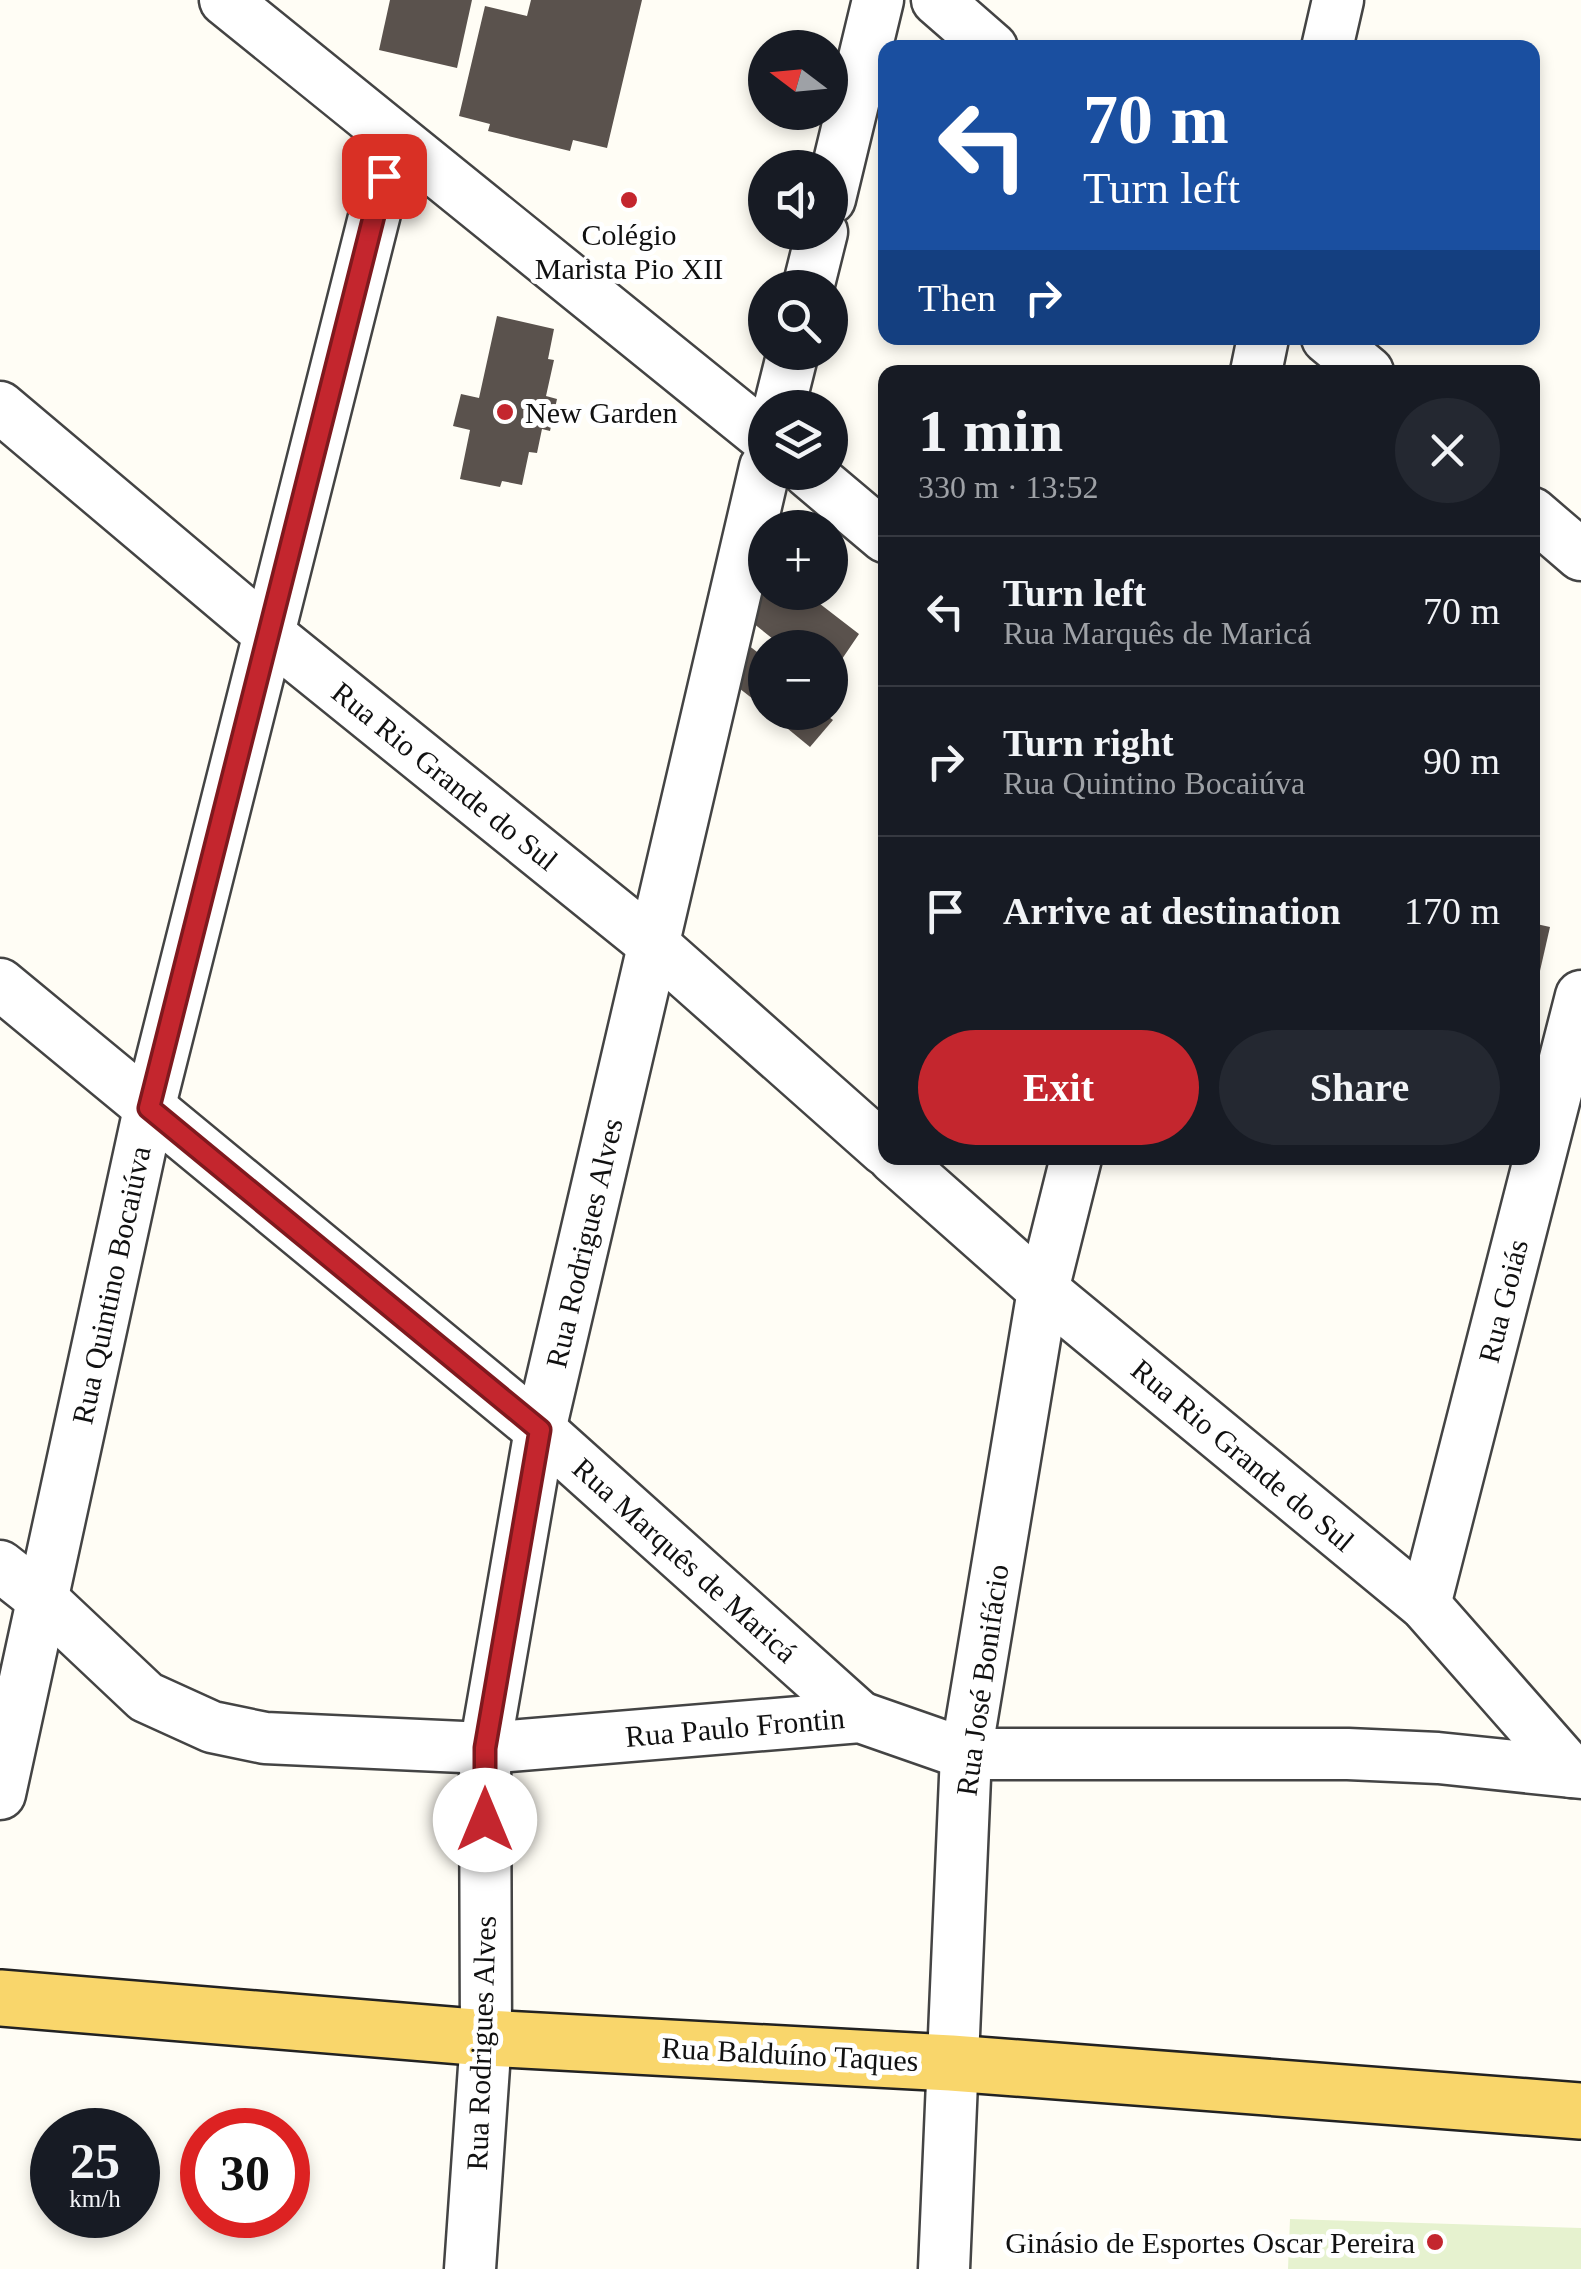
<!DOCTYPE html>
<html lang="en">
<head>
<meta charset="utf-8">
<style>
	:root { --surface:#171b24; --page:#242831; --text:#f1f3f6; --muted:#9ea1a6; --line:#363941; --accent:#c4262e }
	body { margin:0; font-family:Georgia,serif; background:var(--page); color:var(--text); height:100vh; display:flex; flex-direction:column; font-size:38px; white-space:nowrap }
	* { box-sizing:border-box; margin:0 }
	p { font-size:32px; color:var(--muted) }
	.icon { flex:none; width:55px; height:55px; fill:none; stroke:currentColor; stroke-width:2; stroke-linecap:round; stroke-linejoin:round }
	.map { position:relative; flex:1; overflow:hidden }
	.panel { position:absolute; left:878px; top:365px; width:662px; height:800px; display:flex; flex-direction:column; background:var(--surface); border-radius:20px; box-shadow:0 5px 15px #0003 }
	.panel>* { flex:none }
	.top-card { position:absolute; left:878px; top:40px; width:662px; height:305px; border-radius:20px; box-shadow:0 5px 15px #0003; background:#1a4fa0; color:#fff; overflow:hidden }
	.needle { width:65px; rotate:286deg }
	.controls { position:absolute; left:748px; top:30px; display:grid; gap:20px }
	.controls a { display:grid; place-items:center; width:100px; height:100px; border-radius:50%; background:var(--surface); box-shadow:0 5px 15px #0003; font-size:50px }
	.speed { position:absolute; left:30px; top:2108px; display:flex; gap:20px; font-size:50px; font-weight:700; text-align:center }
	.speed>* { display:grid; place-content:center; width:130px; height:130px; border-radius:50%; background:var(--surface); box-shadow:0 5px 15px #0003; line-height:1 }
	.speed small { font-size:25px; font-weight:400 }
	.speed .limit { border:15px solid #d22; background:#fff; color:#111 }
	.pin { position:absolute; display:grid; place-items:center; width:85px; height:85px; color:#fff; margin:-42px; border-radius:20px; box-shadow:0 5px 15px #0006 }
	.me { position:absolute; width:110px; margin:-55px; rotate:0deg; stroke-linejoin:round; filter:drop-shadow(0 0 8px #0008) }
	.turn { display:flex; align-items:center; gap:35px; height:210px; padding:0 40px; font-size:45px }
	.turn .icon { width:130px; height:130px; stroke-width:2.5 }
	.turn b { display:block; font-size:70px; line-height:85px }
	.then { display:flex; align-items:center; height:95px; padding:0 40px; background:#0003; gap:20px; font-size:38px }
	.round { display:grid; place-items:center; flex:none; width:105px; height:105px; border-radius:52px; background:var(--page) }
	.head { display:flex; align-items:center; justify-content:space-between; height:170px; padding:0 40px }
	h1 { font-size:60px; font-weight:700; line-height:75px }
	.primary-button { display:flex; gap:20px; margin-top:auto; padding:20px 40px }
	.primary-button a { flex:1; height:115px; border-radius:60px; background:var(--accent); color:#fff; font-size:40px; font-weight:700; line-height:115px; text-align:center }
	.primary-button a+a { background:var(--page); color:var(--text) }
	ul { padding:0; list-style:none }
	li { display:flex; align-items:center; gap:30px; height:150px; padding:0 40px; border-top:2px solid var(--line) }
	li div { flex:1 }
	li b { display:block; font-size:38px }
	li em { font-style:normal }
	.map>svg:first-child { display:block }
	.pitch { fill:#e6f2cf }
	.building { fill:#5a524d }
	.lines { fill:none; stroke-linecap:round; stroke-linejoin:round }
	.minor-casing { stroke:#444; stroke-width:55 }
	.major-casing { stroke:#222; stroke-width:60 }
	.minor { stroke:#fff; stroke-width:50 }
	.major { stroke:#f9d66b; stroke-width:55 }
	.route-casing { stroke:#7f191e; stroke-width:25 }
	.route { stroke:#c4262e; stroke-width:18 }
	.poi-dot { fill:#c4262e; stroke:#fff; stroke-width:4 }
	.labels { text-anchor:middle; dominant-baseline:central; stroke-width:10; stroke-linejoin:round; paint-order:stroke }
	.poi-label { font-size:30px; fill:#111; stroke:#fff }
	.street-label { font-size:30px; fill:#111; stroke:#fff }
</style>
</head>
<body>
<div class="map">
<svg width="1581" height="2269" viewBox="0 0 1581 2269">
	<rect width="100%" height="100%" fill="#fffdf5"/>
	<polygon class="pitch" points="1290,2219 1581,2228 1581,2269 1288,2269"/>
	<g class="building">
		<polygon points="390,0 472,0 457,68 379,50"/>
		<polygon points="531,0 642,0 607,148 573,140 570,151 488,131 490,124 459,116 485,6 527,16"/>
		<polygon points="497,316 554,329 548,359 554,360 546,396 557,399 550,431 542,429 537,453 529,452 522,485 502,481 500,487 460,479 470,430 453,426 461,394 479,398"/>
		<polygon points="765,560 765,592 800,592 798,595 811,597 859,634 842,659 830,648 770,648 773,639 748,619"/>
		<polygon points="748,645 765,658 765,701 762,706 735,685"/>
		<polygon points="776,712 822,712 833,720 810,747 782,724"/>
		<polygon points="1532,923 1550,927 1534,997 1532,997"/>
	</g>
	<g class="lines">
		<defs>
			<g id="minor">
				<polyline points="225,0 765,437"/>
				<polyline points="937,0 992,48"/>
				<polyline points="1327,48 1338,0"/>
				<polyline points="830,199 878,0"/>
				<polyline points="808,288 822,232"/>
				<polyline points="1327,338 1368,372"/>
				<polyline points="1256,372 1263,338"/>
				<polyline points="0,407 269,634 654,945 885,1150"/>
				<polyline points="779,408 793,352"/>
				<polyline points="808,472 885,537"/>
				<polyline points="1532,513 1581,555"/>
				<polyline points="0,984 540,1430 860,1717"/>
				<polyline points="894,1158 1043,1290 1425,1605 1572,1772"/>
				<polyline points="0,1566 42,1599 146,1697 212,1727 265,1738 485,1748 860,1717 966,1754 1348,1754 1438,1758 1581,1773"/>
				<polyline points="1425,1605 1581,996"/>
				<polyline points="0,1794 149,1109 394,138"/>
				<polyline points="470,2269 486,2038 485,1748 540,1430 765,467"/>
				<polyline points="944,2269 966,1754 1043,1290 1076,1158"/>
			</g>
			<polyline id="major" points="0,1998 486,2038 951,2063 1581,2111"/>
		</defs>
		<use href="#minor" class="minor-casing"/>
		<use href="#major" class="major-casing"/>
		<use href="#minor" class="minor"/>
		<use href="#major" class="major"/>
	</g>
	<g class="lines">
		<defs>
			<polyline id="route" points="384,176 149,1108 540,1430 485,1748 485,1820"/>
		</defs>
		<use href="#route" class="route-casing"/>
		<use href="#route" class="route"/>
	</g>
	<g class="poi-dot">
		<circle cx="629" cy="200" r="10"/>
		<circle cx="505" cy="412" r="10"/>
		<circle cx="1435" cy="2242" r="10"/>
	</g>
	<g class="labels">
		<g class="poi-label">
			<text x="629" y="234">Colégio<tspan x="629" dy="34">Marista Pio XII</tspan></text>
			<text x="525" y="412" text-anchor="start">New Garden</text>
			<text x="1415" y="2242" text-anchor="end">Ginásio de Esportes Oscar Pereira</text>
		</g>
		<g class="street-label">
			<text transform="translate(445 776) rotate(39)">Rua Rio Grande do Sul</text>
			<text transform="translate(584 1243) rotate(-77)">Rua Rodrigues Alves</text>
			<text transform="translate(111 1285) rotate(-78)">Rua Quintino Bocaiúva</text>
			<text transform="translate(1503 1301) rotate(-76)">Rua Goiás</text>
			<text transform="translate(1243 1455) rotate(40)">Rua Rio Grande do Sul</text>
			<text transform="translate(685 1560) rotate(42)">Rua Marquês de Maricá</text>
			<text transform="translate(982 1680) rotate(-82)">Rua José Bonifácio</text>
			<text transform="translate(735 1727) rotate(-5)">Rua Paulo Frontin</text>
			<text transform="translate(481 2043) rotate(-88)">Rua Rodrigues Alves</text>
			<text transform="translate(790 2054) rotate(3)">Rua Balduíno Taques</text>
		</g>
	</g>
</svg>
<div class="controls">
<a><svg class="needle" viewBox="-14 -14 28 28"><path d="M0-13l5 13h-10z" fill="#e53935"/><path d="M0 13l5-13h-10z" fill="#9ea1a6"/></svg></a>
<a><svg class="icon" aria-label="sound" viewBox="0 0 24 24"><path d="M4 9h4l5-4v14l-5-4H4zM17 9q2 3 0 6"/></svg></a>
<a><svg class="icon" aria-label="search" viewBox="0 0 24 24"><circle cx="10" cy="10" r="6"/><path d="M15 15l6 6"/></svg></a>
<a><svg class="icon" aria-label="layers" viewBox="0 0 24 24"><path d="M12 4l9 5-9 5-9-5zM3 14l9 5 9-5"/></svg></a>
<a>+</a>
<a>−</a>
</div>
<div class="speed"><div>25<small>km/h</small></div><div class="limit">30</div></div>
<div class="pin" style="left:384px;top:176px;background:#d93025"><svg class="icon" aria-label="arrive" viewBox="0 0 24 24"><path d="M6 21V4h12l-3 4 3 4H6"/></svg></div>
<svg class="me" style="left:485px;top:1820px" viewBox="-20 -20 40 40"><circle r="19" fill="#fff"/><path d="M0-13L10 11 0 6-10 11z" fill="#c4262e"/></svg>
<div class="top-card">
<div class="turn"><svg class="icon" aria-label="left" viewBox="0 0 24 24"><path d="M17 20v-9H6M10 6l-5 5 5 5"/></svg><div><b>70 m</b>Turn left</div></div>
<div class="then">Then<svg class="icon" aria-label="right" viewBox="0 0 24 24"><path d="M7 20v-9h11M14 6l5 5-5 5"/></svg></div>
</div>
<section class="panel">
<div class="head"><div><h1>1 min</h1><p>330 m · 13:52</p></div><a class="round"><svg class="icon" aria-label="close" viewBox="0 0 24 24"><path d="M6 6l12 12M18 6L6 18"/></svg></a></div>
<ul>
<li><svg class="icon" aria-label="left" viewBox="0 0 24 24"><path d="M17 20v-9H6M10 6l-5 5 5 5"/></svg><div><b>Turn left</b><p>Rua Marquês de Maricá</p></div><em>70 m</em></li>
<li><svg class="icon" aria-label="right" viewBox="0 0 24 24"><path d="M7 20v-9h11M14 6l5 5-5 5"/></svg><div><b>Turn right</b><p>Rua Quintino Bocaiúva</p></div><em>90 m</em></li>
<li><svg class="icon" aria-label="arrive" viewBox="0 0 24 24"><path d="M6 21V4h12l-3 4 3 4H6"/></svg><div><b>Arrive at destination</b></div><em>170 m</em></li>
</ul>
<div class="primary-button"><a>Exit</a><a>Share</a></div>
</section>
</div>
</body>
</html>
